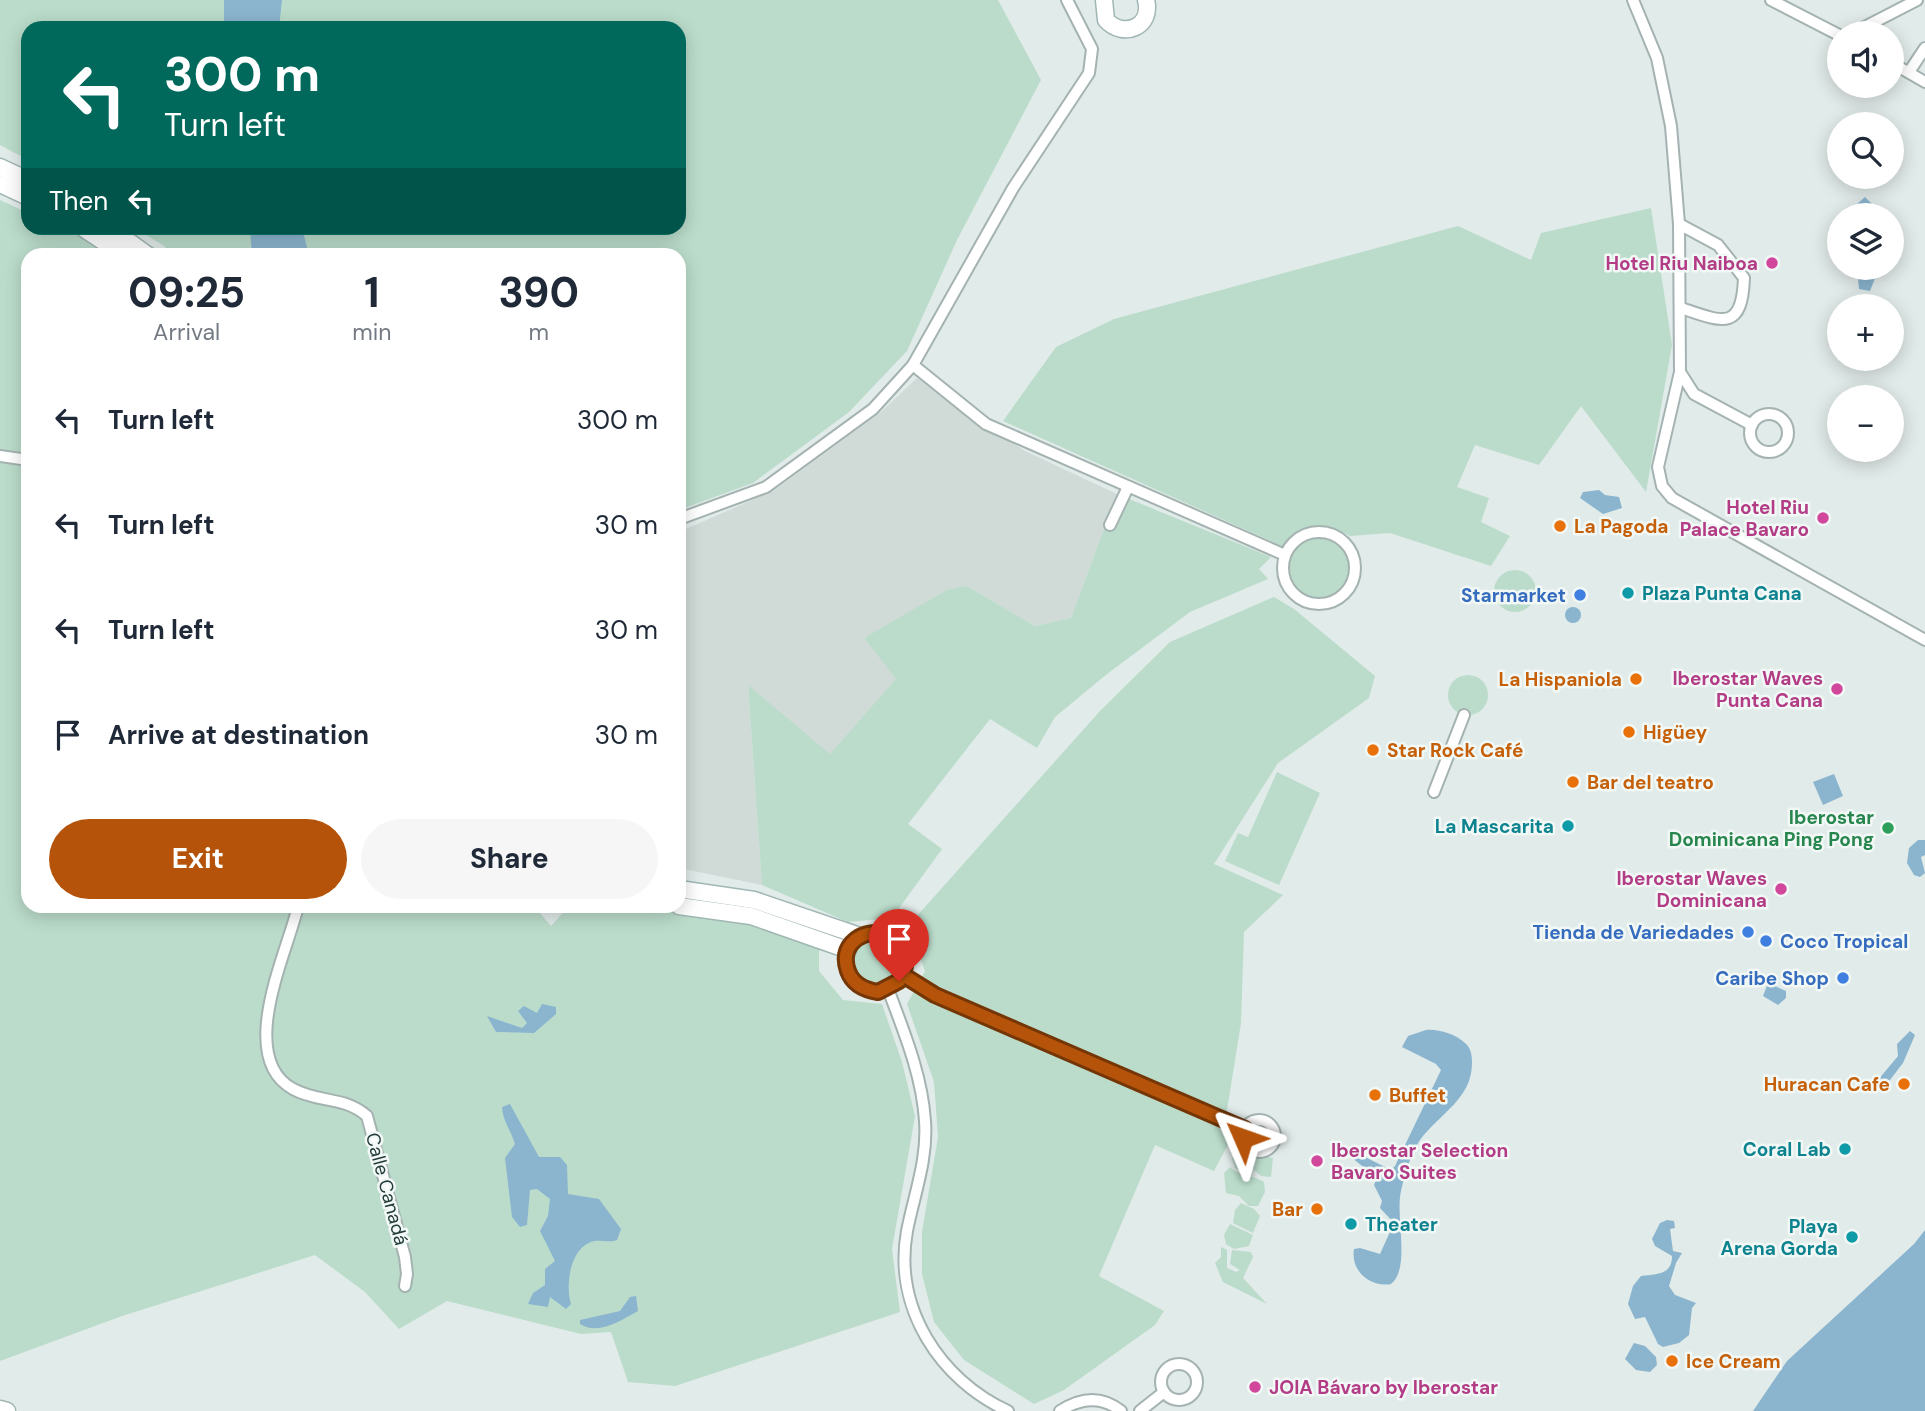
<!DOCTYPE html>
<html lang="en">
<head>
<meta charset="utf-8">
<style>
	:root { --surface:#fff; --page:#f6f6f7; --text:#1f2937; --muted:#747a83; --accent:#b45309 }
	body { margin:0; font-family:"DM Sans",sans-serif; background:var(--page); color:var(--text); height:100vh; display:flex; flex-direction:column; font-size:26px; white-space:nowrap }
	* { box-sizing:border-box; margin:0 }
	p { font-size:23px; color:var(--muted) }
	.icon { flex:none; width:38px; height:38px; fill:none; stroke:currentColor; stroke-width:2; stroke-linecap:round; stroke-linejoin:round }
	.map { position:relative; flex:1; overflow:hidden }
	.drawer { position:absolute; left:21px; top:248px; width:665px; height:665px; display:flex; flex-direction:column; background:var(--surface); border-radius:21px; box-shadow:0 4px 18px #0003 }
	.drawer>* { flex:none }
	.top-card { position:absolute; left:21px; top:21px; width:665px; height:214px; border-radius:21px; box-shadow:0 4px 18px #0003; background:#00695c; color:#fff; overflow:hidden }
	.tools { position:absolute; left:1827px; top:21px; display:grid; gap:14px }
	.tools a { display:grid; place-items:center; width:77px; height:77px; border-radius:50%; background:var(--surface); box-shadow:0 4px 18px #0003; font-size:35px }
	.pin { position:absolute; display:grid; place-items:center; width:60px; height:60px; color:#fff; margin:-72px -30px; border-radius:50% 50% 50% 0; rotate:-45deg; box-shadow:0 0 7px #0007 }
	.pin .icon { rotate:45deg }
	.me { position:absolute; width:77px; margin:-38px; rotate:313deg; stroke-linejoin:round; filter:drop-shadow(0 0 5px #0008) }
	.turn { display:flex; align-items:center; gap:24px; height:147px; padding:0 28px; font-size:32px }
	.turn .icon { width:91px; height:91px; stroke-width:2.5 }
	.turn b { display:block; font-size:49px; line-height:60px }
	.then { display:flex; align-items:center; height:66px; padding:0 28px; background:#0003; gap:14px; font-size:26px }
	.eta { display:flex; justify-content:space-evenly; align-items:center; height:119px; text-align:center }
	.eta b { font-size:42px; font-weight:700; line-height:49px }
	.button { display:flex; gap:14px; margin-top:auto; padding:14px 28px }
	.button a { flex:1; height:80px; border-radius:42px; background:var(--accent); color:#fff; font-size:28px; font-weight:700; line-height:80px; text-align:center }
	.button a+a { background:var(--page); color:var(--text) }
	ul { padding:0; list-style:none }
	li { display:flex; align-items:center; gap:21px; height:105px; padding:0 28px }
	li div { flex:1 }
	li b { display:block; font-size:26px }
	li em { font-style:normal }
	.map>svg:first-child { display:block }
	.built { fill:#d0dbd8 }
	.green { fill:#bbdccb }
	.water { fill:#8bb5cf }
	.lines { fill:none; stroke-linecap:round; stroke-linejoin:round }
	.street-casing { stroke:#a4b3b1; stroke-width:14 }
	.secondary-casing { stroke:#a0b7b4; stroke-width:19 }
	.street { stroke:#fff; stroke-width:10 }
	.secondary { stroke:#fff; stroke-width:16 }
	.route-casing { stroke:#753606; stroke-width:18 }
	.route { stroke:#b45309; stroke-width:12 }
	.hotel-dot { fill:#d1479c; stroke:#f2f8f6; stroke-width:2.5 }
	.food-dot { fill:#e8710a; stroke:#f2f8f6; stroke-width:2.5 }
	.culture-dot { fill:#0f9aa8; stroke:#f2f8f6; stroke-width:2.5 }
	.shop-dot { fill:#3f7fe0; stroke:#f2f8f6; stroke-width:2.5 }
	.leisure-dot { fill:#2e9e5b; stroke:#f2f8f6; stroke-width:2.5 }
	.labels { text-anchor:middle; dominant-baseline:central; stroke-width:5; stroke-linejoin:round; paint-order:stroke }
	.hotel-label { font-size:19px; font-weight:bold; fill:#b23c85; stroke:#f2f8f6; text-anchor:end }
	.food-label { font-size:19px; font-weight:bold; fill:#c56008; stroke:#f2f8f6; text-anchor:start }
	.culture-label { font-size:19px; font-weight:bold; fill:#0d838f; stroke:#f2f8f6; text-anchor:end }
	.shop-label { font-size:19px; font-weight:bold; fill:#366cbe; stroke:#f2f8f6; text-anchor:end }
	.leisure-label { font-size:19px; font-weight:bold; fill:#27864d; stroke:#f2f8f6; text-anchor:end }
	.street-label { font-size:19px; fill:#223c3a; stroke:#f2f8f6 }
</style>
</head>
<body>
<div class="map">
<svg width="1925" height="1411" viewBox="0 0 1925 1411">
	<rect width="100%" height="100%" fill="#e1ebe9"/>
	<polygon class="built" points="917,378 1025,451 1117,494 1071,618 1035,626 967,586 864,638 897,679 830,755 748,686 762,885 679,868 679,532 775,490 881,412"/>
	<g class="green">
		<polygon points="0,0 998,0 1041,80 957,240 907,351 849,412 753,483 679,510 679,256 172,255 164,246 135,228 679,228 679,28 28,28 28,160 0,145"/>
		<path d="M0 200 28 213V228C59 228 85 234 109 255L28 256V906H534L551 926 568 907 642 906 754 925 819 944V971L843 1000 882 1004 902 1062 915 1116 892 1249 900 1312 675 1386 628 1382 611 1332 581 1334 447 1301 399 1329 365 1292 315 1255 122 1316 0 1361Z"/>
		<polygon points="1651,208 1672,345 1646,492 1581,406 1539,465 1475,445 1457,487 1489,498 1481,522 1510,536 1491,566 1390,533 1350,536 1333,528 1295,533 1282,546 1003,421 1056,347 1114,319 1458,226 1531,260 1541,233"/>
		<polygon points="1117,494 1271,557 1259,569 1268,579 1190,612 1107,674 1055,717 1037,748 990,719 908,824 942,849 892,918 848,922 762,885 748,685 830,754 896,679 864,638 947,590 967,586 1035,626 1071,618"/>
		<circle cx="1319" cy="568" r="36"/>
		<circle cx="1515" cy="591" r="21"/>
		<polygon points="1274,597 1294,609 1375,676 1369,698 1278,763 1214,864 1283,895 1244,932 1241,1023 1227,1110 1232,1137 1214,1171 1155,1145 1099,1276 1164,1311 1155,1325 1064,1390 1034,1404 964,1360 934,1322 922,1274 922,1232 938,1137 934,1082 907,1004 925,971 908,926 1100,711 1170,642"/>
		<circle cx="1468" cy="695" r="20"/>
		<polygon points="1277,772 1320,793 1279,885 1225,861 1238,833 1248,837"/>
		<circle cx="876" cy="962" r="30"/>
		<polygon points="1240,1152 1247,1155 1245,1165 1262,1156 1273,1158 1271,1177 1261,1176 1253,1169 1245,1172 1235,1168 1232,1158"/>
		<path d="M1230 1167C1240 1176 1253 1175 1264 1182L1265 1192 1258 1206H1249L1239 1196 1226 1193 1224 1173Z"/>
		<polygon points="1241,1203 1254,1209 1260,1216 1253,1233 1233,1223 1235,1210"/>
		<polygon points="1230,1224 1253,1235 1249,1246 1234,1249 1226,1244 1224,1235"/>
		<polygon points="1221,1247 1227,1250 1227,1268 1236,1272 1240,1270 1230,1264 1232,1250 1251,1252 1253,1257 1243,1278 1267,1304 1223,1282 1215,1263 1221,1257"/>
	</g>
	<g class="water">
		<polygon points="224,0 282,0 279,28 224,28"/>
		<polygon points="1865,197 1873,205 1868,215 1845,215"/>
		<polygon points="250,228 302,228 309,255 252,255"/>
		<polygon points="1857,268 1879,268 1870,291 1859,289"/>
		<polygon points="1599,490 1605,495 1619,497 1622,508 1603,514 1580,498 1583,492"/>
		<circle cx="1573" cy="615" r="8"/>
		<polygon points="1834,774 1843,796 1823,805 1813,782"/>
		<polygon points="1918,840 1925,840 1925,855 1921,857 1925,873 1920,877 1914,875 1907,863 1909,848"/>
		<polygon points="1768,983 1786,991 1786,998 1778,1005 1763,996"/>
		<polygon points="542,1004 556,1007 556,1014 534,1033 496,1032 487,1016 522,1028 527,1023 518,1011 524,1006 537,1013"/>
		<path d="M1426 1030C1439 1029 1455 1034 1465 1043 1471 1048 1472 1055 1472 1063 1472 1099 1440 1113 1420 1140 1410 1155 1405 1174 1401 1191 1395 1217 1411 1268 1391 1284 1370 1288 1350 1270 1354 1249L1360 1248 1380 1254 1394 1223 1380 1208 1382 1201 1374 1185 1377 1178 1351 1157 1355 1152 1391 1170 1395 1166 1441 1070 1436 1064 1402 1047 1408 1036Z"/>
		<polygon points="1910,1031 1915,1035 1903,1063 1883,1089 1879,1088 1878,1080 1898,1056 1897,1044"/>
		<path d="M510 1104 539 1157H560L567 1165 568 1194 599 1199 621 1229 617 1240C609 1243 603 1240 595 1241 570 1245 565 1286 571 1304L566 1309 550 1297 548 1307 528 1304 533 1293 545 1285V1269L555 1261 540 1231 548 1216 550 1199 537 1189 530 1190 527 1225 520 1227 512 1217 505 1158 515 1144C511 1130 503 1122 502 1107Z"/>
		<path d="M1667 1220 1674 1221 1675 1228 1670 1229 1673 1251 1682 1253 1676 1263 1669 1286 1675 1295 1696 1303 1692 1308 1689 1335 1679 1343 1663 1347 1658 1344 1645 1317 1635 1319 1628 1304 1633 1286 1641 1276C1657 1274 1672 1275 1672 1256L1655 1246 1652 1239 1660 1223Z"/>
		<polygon points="1925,1230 1925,1411 1753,1411 1787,1361 1914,1244"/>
		<path d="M636 1296 638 1311C621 1320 599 1336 580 1324V1320L620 1311 630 1297Z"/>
		<polygon points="1634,1343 1645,1346 1656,1357 1657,1365 1650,1372 1636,1370 1625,1359"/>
	</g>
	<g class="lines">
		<defs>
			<g id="street">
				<polyline points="1633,0 1657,58 1671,126 1679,224 1680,372 1694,394 1752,425"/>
				<polyline points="1771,0 1839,35"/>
				<polyline points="1853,33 1917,0"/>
				<polyline points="1892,63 1925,82"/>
				<polyline points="1909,72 1925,48"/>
				<path d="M1679 224 1718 245 1744 278C1742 332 1722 322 1681 308"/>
				<polyline points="913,365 986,424 1285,555"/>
				<polyline points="1680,372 1658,467 1662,486 1672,498 1925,640"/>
				<circle cx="1769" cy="433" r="19"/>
				<polyline points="0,456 28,460"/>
				<polyline points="679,519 766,487 873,409 913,365 1013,188 1089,73 1092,49 1067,0"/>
				<polyline points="1110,525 1128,487"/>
				<circle cx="1319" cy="568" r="36"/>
				<polyline points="1434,792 1464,715"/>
				<path d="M298 906C288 951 235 1057 293 1089 318 1103 345 1096 367 1116L405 1257 407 1274 405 1286"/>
				<circle cx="876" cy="962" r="30"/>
				<polyline points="903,975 958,1005 1245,1129"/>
				<path d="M888 989C904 1032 922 1075 925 1121 928 1159 914 1195 907 1231 893 1308 940 1380 1008 1411"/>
				<circle cx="1259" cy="1136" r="16"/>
				<circle cx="1179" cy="1382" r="18"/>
				<path d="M1060 1411C1080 1398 1101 1395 1121 1411"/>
				<polyline points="1140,1411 1164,1392"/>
			</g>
			<g id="secondary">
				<path d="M1104 0 1106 20C1123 39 1153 27 1146 0"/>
				<polyline points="0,167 28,180"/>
				<polyline points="0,184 28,197"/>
				<polyline points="83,228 125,256"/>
				<polyline points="110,228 149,256"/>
				<polyline points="679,889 754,900 860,936"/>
				<polyline points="679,906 751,916 848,950"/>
				<polyline points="0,1409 7,1411"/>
			</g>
		</defs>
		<use href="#street" class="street-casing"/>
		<use href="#secondary" class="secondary-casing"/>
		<use href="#street" class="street"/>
		<use href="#secondary" class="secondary"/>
	</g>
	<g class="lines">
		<defs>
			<path id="route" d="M899 981 878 992C865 990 853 985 848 971 831 923 921 916 903 975L935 995 1245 1129 1243 1138"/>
		</defs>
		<use href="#route" class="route-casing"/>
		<use href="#route" class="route"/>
	</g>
	<g class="hotel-dot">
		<circle cx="1772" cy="263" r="7"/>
		<circle cx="1823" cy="518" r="7"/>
		<circle cx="1837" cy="689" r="7"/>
		<circle cx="1781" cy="889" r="7"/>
		<circle cx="1317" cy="1161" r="7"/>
		<circle cx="1255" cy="1387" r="7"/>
	</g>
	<g class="food-dot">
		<circle cx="1560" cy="526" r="7"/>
		<circle cx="1636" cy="679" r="7"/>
		<circle cx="1629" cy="732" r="7"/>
		<circle cx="1373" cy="750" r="7"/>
		<circle cx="1573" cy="782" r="7"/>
		<circle cx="1904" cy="1084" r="7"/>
		<circle cx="1375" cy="1095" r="7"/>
		<circle cx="1317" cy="1209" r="7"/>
		<circle cx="1672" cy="1361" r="7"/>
	</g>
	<g class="culture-dot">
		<circle cx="1628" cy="593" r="7"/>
		<circle cx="1568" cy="826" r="7"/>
		<circle cx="1845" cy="1149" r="7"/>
		<circle cx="1351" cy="1224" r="7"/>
		<circle cx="1852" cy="1237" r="7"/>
	</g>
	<g class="shop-dot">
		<circle cx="1580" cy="595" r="7"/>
		<circle cx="1748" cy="932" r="7"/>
		<circle cx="1766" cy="941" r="7"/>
		<circle cx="1843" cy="978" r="7"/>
	</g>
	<circle class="leisure-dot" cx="1888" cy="828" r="7"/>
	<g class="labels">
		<g class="hotel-label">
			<text x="1758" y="263">Hotel Riu Naiboa</text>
			<text x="1809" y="507">Hotel Riu<tspan x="1809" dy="22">Palace Bavaro</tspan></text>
			<text x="1823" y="678">Iberostar Waves<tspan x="1823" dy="22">Punta Cana</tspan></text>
			<text x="1767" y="878">Iberostar Waves<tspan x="1767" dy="22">Dominicana</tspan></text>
			<text x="1331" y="1150" text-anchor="start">Iberostar Selection<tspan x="1331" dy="22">Bavaro Suites</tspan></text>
			<text x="1269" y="1387" text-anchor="start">JOIA Bávaro by Iberostar</text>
		</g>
		<g class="food-label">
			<text x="1574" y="526">La Pagoda</text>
			<text x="1622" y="679" text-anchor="end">La Hispaniola</text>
			<text x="1643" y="732">Higüey</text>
			<text x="1387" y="750">Star Rock Café</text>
			<text x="1587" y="782">Bar del teatro</text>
			<text x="1890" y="1084" text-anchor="end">Huracan Cafe</text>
			<text x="1389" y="1095">Buffet</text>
			<text x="1303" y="1209" text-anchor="end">Bar</text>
			<text x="1686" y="1361">Ice Cream</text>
		</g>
		<g class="culture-label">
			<text x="1642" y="593" text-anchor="start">Plaza Punta Cana</text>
			<text x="1554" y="826">La Mascarita</text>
			<text x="1831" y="1149">Coral Lab</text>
			<text x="1365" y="1224" text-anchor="start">Theater</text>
			<text x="1838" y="1226">Playa<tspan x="1838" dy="22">Arena Gorda</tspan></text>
		</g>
		<g class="shop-label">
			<text x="1566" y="595">Starmarket</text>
			<text x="1734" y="932">Tienda de Variedades</text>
			<text x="1780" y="941" text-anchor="start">Coco Tropical</text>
			<text x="1829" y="978">Caribe Shop</text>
		</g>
		<g class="leisure-label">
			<text x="1874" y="817">Iberostar<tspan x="1874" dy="22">Dominicana Ping Pong</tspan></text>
		</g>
		<g class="street-label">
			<text transform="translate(387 1189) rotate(75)">Calle Canadá</text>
		</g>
	</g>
</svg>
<div class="tools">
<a><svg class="icon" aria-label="sound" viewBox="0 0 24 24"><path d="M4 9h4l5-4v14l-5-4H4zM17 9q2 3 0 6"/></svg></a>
<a><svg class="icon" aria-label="search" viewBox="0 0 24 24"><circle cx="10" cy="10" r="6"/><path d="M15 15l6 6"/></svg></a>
<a><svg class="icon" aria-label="layers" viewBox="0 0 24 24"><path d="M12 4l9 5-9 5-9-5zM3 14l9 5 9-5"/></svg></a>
<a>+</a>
<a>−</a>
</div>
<div class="pin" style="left:899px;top:981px;background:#d93025"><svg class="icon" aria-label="arrive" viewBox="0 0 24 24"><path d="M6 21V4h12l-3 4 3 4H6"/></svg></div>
<svg class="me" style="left:1243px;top:1138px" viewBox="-20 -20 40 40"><path d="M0-17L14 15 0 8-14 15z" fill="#b45309" stroke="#fff" stroke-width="4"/></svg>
<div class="top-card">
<div class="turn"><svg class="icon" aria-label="left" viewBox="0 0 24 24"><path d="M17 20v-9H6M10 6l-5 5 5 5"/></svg><div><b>300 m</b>Turn left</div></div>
<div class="then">Then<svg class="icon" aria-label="left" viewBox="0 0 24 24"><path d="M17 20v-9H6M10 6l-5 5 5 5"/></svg></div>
</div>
<section class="drawer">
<div class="eta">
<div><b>09:25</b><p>Arrival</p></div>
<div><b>1</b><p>min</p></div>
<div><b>390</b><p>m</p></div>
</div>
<ul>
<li><svg class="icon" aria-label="left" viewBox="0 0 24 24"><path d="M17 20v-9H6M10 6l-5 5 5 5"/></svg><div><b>Turn left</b></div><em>300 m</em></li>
<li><svg class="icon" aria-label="left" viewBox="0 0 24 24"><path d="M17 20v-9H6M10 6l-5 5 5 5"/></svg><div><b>Turn left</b></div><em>30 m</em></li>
<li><svg class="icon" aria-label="left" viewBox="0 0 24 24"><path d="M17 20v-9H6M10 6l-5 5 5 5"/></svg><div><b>Turn left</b></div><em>30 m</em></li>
<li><svg class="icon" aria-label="arrive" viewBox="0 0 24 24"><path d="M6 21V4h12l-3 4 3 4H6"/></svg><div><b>Arrive at destination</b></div><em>30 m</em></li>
</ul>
<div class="button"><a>Exit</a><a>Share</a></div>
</section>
</div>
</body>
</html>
